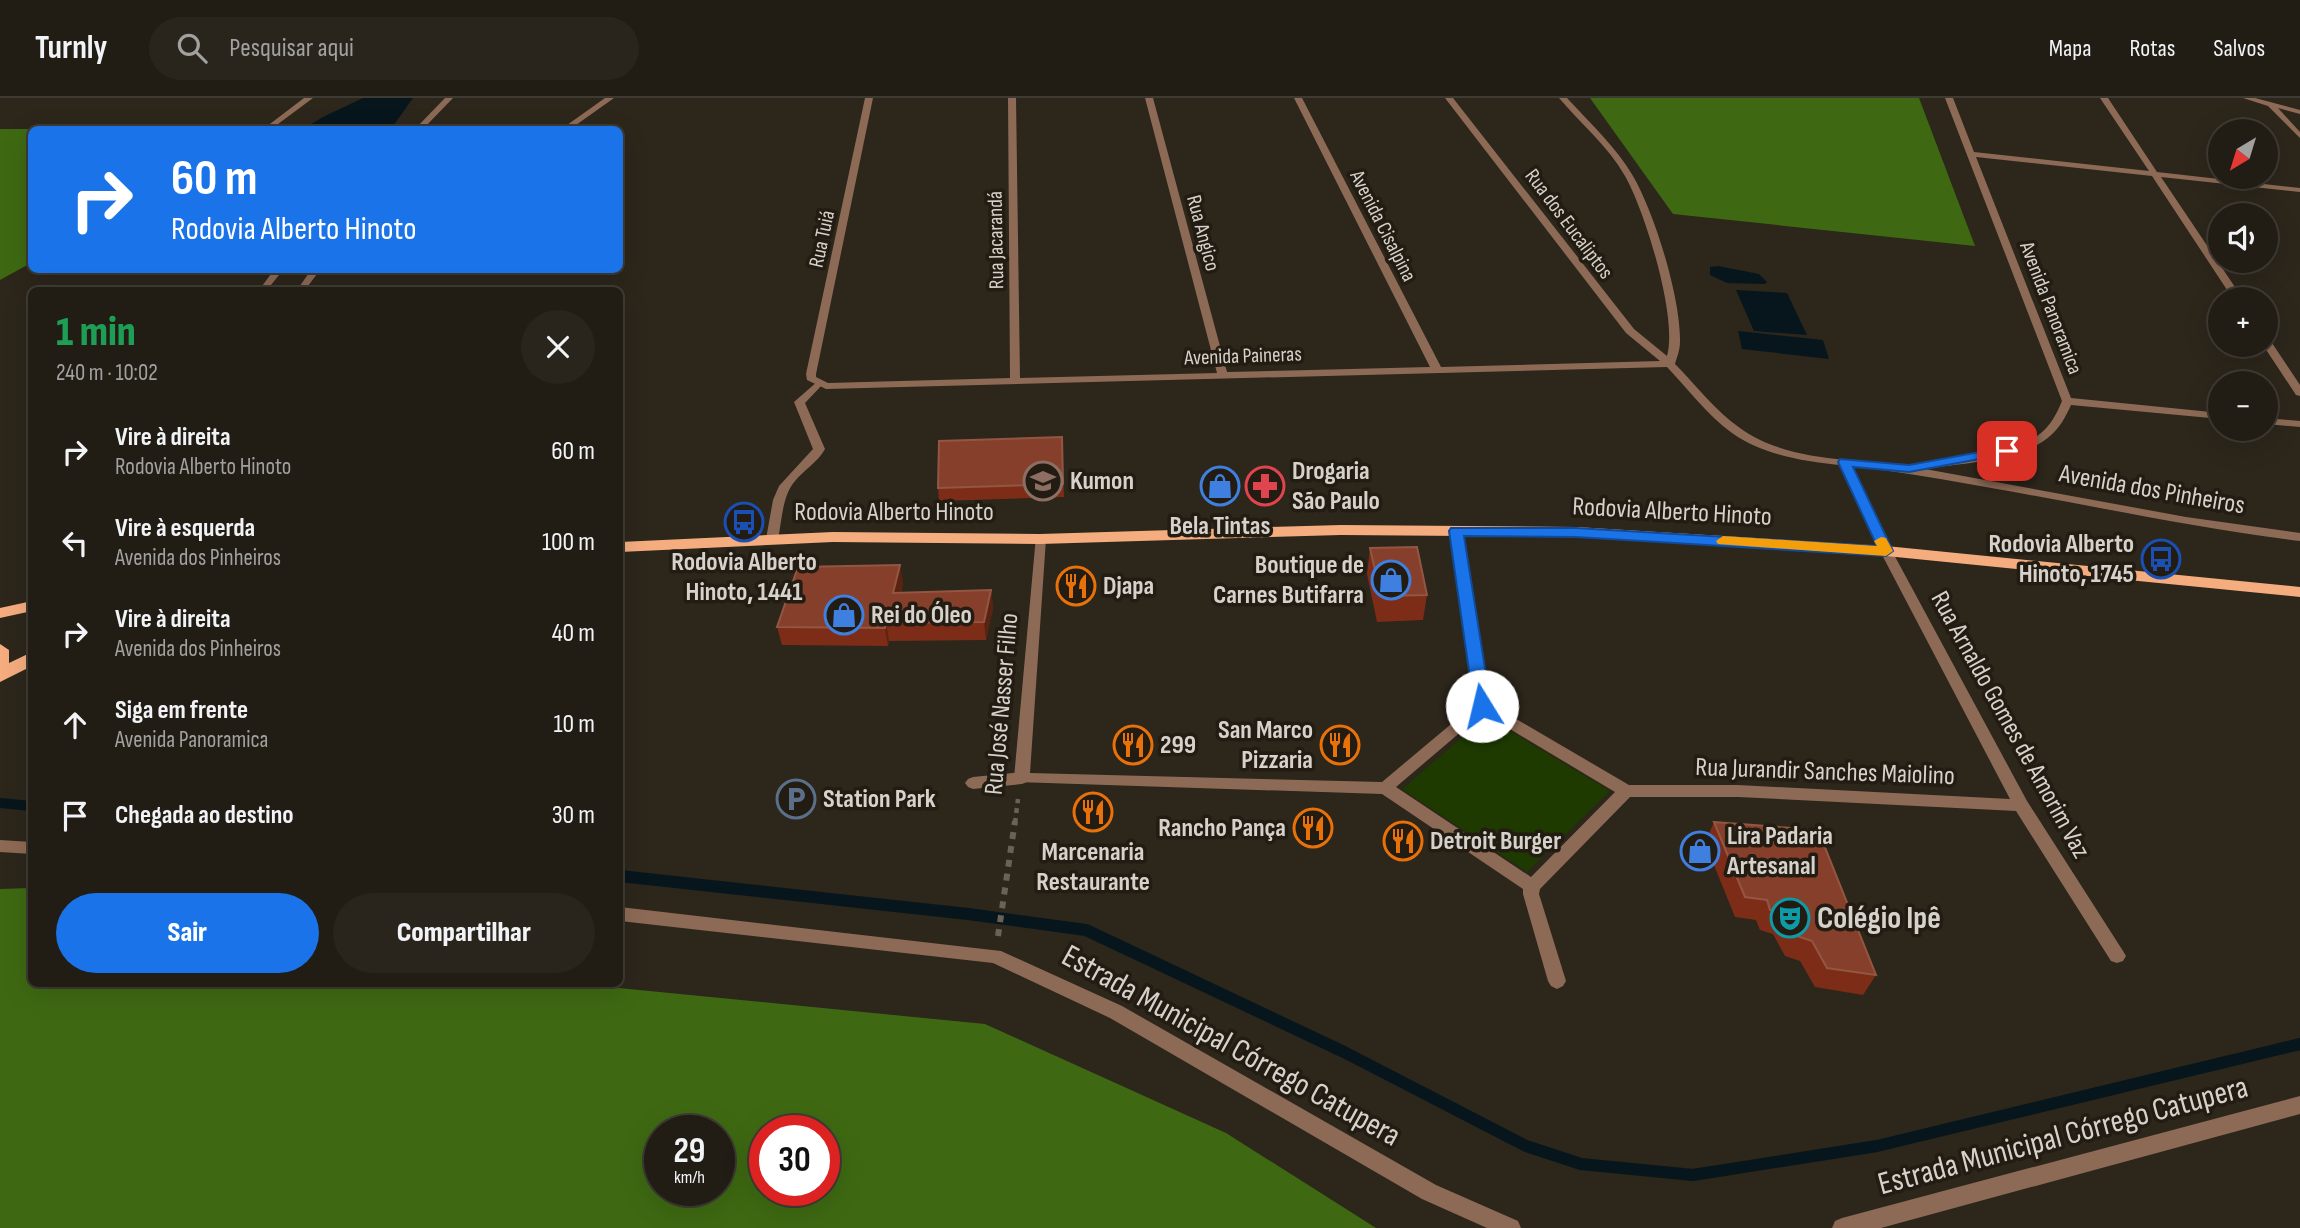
<!DOCTYPE html>
<html lang="pt">
<head>
<meta charset="utf-8">
<style>
	:root { --surface:#211c14; --page:#29251d; --text:#f1f3f6; --muted:#a2a1a0; --line:#3e3a34; --accent:#1a73e8 }
	body { margin:0; font-family:"Sofia Sans Condensed",sans-serif; background:var(--page); color:var(--text); height:100vh; display:flex; flex-direction:column; font-size:26px; white-space:nowrap }
	* { box-sizing:border-box; margin:0 }
	p { font-size:23px; color:var(--muted) }
	.icon { flex:none; width:38px; height:38px; fill:none; stroke:currentColor; stroke-width:2; stroke-linecap:round; stroke-linejoin:round }
	.map { position:relative; flex:1; overflow:hidden }
	.drawer { position:absolute; left:28px; top:189px; width:595px; height:700px; display:flex; flex-direction:column; background:var(--surface); border-radius:10px; box-shadow:0 7px 28px #0002,0 0 0 2px var(--line) }
	.drawer>* { flex:none }
	.guide { position:absolute; left:28px; top:28px; width:595px; height:147px; border-radius:10px; box-shadow:0 7px 28px #0002,0 0 0 2px var(--line); background:#1a73e8; color:#fff; overflow:hidden }
	.needle { width:46px; rotate:218deg }
	.tools { position:absolute; left:2208px; top:21px; display:grid; gap:14px }
	.tools a { display:grid; place-items:center; width:70px; height:70px; border-radius:50%; background:var(--surface); box-shadow:0 7px 28px #0002,0 0 0 2px var(--line); font-size:35px }
	.speed { position:absolute; left:644px; top:1017px; display:flex; gap:14px; font-size:35px; font-weight:700; text-align:center }
	.speed>* { display:grid; place-content:center; width:91px; height:91px; border-radius:50%; background:var(--surface); box-shadow:0 7px 28px #0002,0 0 0 2px var(--line); line-height:1 }
	.speed small { font-size:18px; font-weight:400 }
	.speed .limit { border:10px solid #d22; background:#fff; color:#111 }
	.pin { position:absolute; display:grid; place-items:center; width:60px; height:60px; color:#fff; margin:-30px; border-radius:14px; box-shadow:0 4px 10px #0006 }
	.me { position:absolute; width:77px; margin:-38px; rotate:351deg; stroke-linejoin:round; filter:drop-shadow(0 0 5px #0008) }
	.turn { display:flex; align-items:center; gap:24px; height:147px; padding:0 28px; font-size:32px }
	.turn .icon { width:91px; height:91px; stroke-width:2.5 }
	.turn b { display:block; font-size:49px; line-height:60px }
	.round { display:grid; place-items:center; flex:none; width:74px; height:74px; border-radius:37px; background:var(--page) }
	.overview { display:flex; align-items:center; justify-content:space-between; height:119px; padding:0 28px }
	h1 { font-size:42px; font-weight:800; line-height:52px; color:#1e9e55 }
	.action { display:flex; gap:14px; margin-top:auto; padding:14px 28px }
	.action a { flex:1; height:80px; border-radius:42px; background:var(--accent); color:#fff; font-size:28px; font-weight:800; line-height:80px; text-align:center }
	.action a+a { background:var(--page); color:var(--text) }
	ul { padding:0; list-style:none }
	li { display:flex; align-items:center; gap:21px; height:91px; padding:0 28px }
	li div { flex:1 }
	li b { display:block; font-size:26px }
	li em { font-style:normal }
	header { display:flex; align-items:center; gap:42px; box-sizing:border-box; height:98px; padding:0 35px; background:var(--surface); border-bottom:2px solid var(--line) }
	header strong { font-size:33px }
	nav { display:flex; gap:38px; margin-inline-start:auto; font-size:24px }
	.search { width:490px; height:63px; background:var(--page); display:flex; align-items:center; gap:18px; box-sizing:border-box; padding:0 24px; border-radius:38px; color:var(--muted); font-size:26px }
	.map>svg:first-child { display:block }
	.green { fill:#1e3a00 }
	.forest { fill:#3e6912; fill-rule:evenodd }
	.water { fill:#07161c }
	.lines { fill:none; stroke-linecap:round; stroke-linejoin:round }
	.stream-far1 { stroke:#07161c; stroke-width:10 }
	.stream { stroke:#07161c; stroke-width:12 }
	.path-far1 { stroke:#686359; stroke-width:4.5; stroke-dasharray:5 5; stroke-linecap:butt }
	.path { stroke:#686359; stroke-width:6; stroke-dasharray:7 7; stroke-linecap:butt }
	.lane { fill:#8d6a55; fill-rule:evenodd }
	.street { fill:#8d6a55; fill-rule:evenodd }
	.primary { fill:#f5ad7f; fill-rule:evenodd }
	.wall { fill:#7d2d17 }
	.shaded-wall { fill:#582310 }
	.building { fill:#863f2a; stroke:#935643; stroke-width:2 }
	.route { fill:#1a73e8; stroke:#114b97; stroke-width:2 }
	.slow { fill:#f59e0b }
	.labels { text-anchor:middle; dominant-baseline:central; stroke-width:7; stroke-linejoin:round; paint-order:stroke }
	.far-street-label { font-size:21px; fill:#d6d2cb; stroke:#221c12 }
	.poi-label { font-size:26px; font-weight:bold; fill:#d6d2cb; stroke:#221c12; text-anchor:start }
	.street-label { font-size:26px; fill:#d6d2cb; stroke:#221c12 }
	.near-poi-label { font-size:32px; font-weight:bold; fill:#d6d2cb; stroke:#221c12; text-anchor:start }
	.near-street-label { font-size:32px; fill:#d6d2cb; stroke:#221c12 }
</style>
</head>
<body>
<header>
<strong>Turnly</strong>
<div class="search"><svg class="icon" aria-label="search" viewBox="0 0 24 24"><circle cx="10" cy="10" r="6"/><path d="M15 15l6 6"/></svg>Pesquisar aqui</div>
<nav><a>Mapa</a><a>Rotas</a><a>Salvos</a></nav>
</header>
<div class="map">
<svg width="2300" height="1130" viewBox="0 0 2300 1130">
	<rect width="100%" height="100%" fill="#2c261b"/>
	<polygon class="green" points="1486,619 1610,693 1527,774 1402,691"/>
	<g class="forest">
		<polygon points="1590,0 1919,0 1975,148 1673,116"/>
		<polygon points="0,31 39,31 32,32 31,165 0,182"/>
		<path d="M31 790 32 886H578L985 926 1226 1035 1376 1130H0V791ZM660 1032H719V1092H660ZM765 1032H824V1092H765Z"/>
	</g>
	<g class="water">
		<polygon points="363,0 413,0 391,31 303,31 323,19"/>
		<polygon points="1718,168 1759,176 1767,184 1765,186 1727,185 1710,177 1710,169"/>
		<polygon points="1736,192 1787,195 1807,237 1754,233"/>
		<polygon points="1738,233 1823,242 1829,261 1742,251"/>
	</g>
	<g class="lines">
		<polyline class="stream-far1" points="0,705 32,708"/>
		<polyline class="stream" points="620,778 968,816 1086,832 1344,954 1526,1048 1581,1066 1693,1077 1877,1048 2300,946"/>
		<polyline class="path-far1" points="1015,725 1018,701"/>
		<polyline class="path" points="998,838 1015,723"/>
		<g class="lane">
			<path d="M818 283 823 286 805 305 825 351C817 365 805 371 795 383 782 398 782 423 778 441L776 444H768L766 441 773 402 779 388 813 351 794 304Z"/>
			<polygon points="1022,674 1027,676 1030,680 1027,684 1022,686 973,691 968,689 965,685 968,681 973,679"/>
		</g>
		<g class="street">
			<polygon points="304,0 313,0 270,32 262,32"/>
			<polygon points="445,0 453,0 422,32 414,32"/>
			<polygon points="605,0 614,0 569,32 560,32"/>
			<path d="M865 0H873L816 276V279L828 285 1010 280 1008 0H1016L1020 280 1217 275 1145 0H1153L1227 274 1430 269 1294 0H1302L1441 269 1660 263 1626 235 1445 0H1453L1634 231 1667 258C1678 220 1645 113 1625 78 1608 48 1581 26 1559 0H1567C1590 25 1616 49 1633 78 1655 116 1681 201 1680 244 1680 252 1677 259 1675 266 1696 287 1715 313 1740 330 1788 365 1856 360 1912 369L1918 366C1953 360 2013 358 2041 335 2051 327 2057 315 2062 303L1945 0H1953L1974 54 2149 73 2100 0H2108L2157 74 2300 90V94L2161 79 2243 201H2233L2152 78 1976 59 2071 300 2221 315V321L2071 307C2066 318 2060 330 2050 338 2022 363 1962 365 1925 371L2186 419 2300 435V443C2149 424 2002 387 1852 368L1892 453 2027 703 2123 853 2126 858 2123 863 2117 865 2111 863 2016 713 1738 699H1630L1540 791 1539 796 1566 883 1563 888 1557 891 1551 888 1548 883 1523 796V791L1382 696 1017 684 1014 680 1036 438H1044L1046 441 1030 675 1382 684 1475 606 1450 433 1456 429 1462 433 1489 605 1629 687H1738L2010 701 1880 453 1840 367C1803 363 1763 357 1732 335 1707 317 1688 291 1667 269L826 291 807 282 806 276ZM1483 615 1615 694 1531 779 1396 689Z"/>
			<polygon points="2243,0 2255,0 2300,12 2300,16 2278,10 2300,34 2300,40 2268,8"/>
			<polygon points="274,172 283,172 267,192 259,192"/>
			<polygon points="311,172 320,172 305,192 297,192"/>
			<polygon points="2266,241 2270,242 2300,287 2300,298 2296,297 2263,247 2266,247"/>
			<polygon points="2266,320 2300,323 2300,329 2266,326"/>
			<polygon points="0,742 32,744 32,756 0,754"/>
			<polygon points="620,809 1001,853 1122,908 1436,1087 1518,1123 1521,1130 1487,1130 1422,1101 1110,920 993,865 620,823"/>
			<polygon points="2300,998 2300,1016 1881,1130 1832,1130 1835,1123 1842,1120"/>
		</g>
		<g class="primary">
			<polygon points="1341,427 1576,429 1886,448 2300,489 2300,499 1886,458 1576,439 1341,437 1040,446 833,444 620,454 620,444 833,434 1040,436"/>
			<polygon points="32,503 32,513 0,520 0,510"/>
			<polygon points="0,546 9,552 9,565 32,554 32,568 0,584"/>
		</g>
	</g>
	<g class="wall">
		<polygon points="1062,339 1064,399 939,403 938,390"/>
		<polygon points="1370,450 1427,497 1423,522 1377,524 1367,476"/>
		<polygon points="903,484 901,495 991,492 993,510 986,542 889,543 888,548 782,547 777,529"/>
		<polygon points="1714,724 1876,877 1863,897 1815,889 1800,863 1785,858 1773,836 1760,832 1756,822 1735,819 1705,745"/>
	</g>
	<g class="shaded-wall">
		<polygon points="900,467 903,484 896,513 893,495"/>
		<polygon points="991,492 993,510 986,542 984,524"/>
		<polygon points="886,525 889,543 888,548 885,530"/>
	</g>
	<g class="building">
		<polygon points="1062,339 1063,386 938,390 939,343"/>
		<polygon points="1417,449 1427,497 1381,498 1370,450"/>
		<polygon points="900,467 893,495 991,492 984,524 886,525 885,530 777,529 798,469"/>
		<polygon points="1714,724 1818,732 1876,877 1827,870 1812,843 1797,838 1784,815 1770,812 1767,802 1745,799"/>
	</g>
	<polygon class="route" points="2007,349 2014,353 2012,355 1909,374 1853,369 1893,453 1886,458 1576,439 1464,438 1491,608 1482,614 1474,608 1449,433 1451,430 1576,430 1877,448 1838,364 1840,361 1909,367"/>
	<polygon class="slow" points="1723,438 1877,448 1874,443 1881,439 1886,440 1893,453 1886,458 1718,446 1716,443"/>
	<defs>
		<symbol id="school-ring" viewBox="-11 -11 22 22"><circle r="9.5" fill="#221c12" stroke="#8d6e63" stroke-width="1.5"/><path d="M0-5L7-2L0 1L-7-2ZM-4 1L0 2.5L4 1V4Q0 6-4 4Z" fill="#8d6e63"/></symbol>
		<symbol id="shop-ring" viewBox="-11 -11 22 22"><circle r="9.5" fill="#221c12" stroke="#3f7fe0" stroke-width="1.5"/><path d="M-5-2.5h2.3a2.7 3.5 0 0 1 5.4 0H5L5.5 6h-11ZM-1.5-2.5h3a1.5 2.3 0 0 0-3 0Z" fill="#3f7fe0"/></symbol>
		<symbol id="pharmacy-ring" viewBox="-11 -11 22 22"><circle r="9.5" fill="#221c12" stroke="#e0444e" stroke-width="1.5"/><path d="M-2-6h4v4h4v4h-4v4h-4v-4h-4v-4h4Z" fill="#e0444e"/></symbol>
		<symbol id="bus-ring" viewBox="-11 -11 22 22"><circle r="9.5" fill="#221c12" stroke="#1a4fb4" stroke-width="1.5"/><path d="M-5-6H5V4H4V6H2V4H-2V6H-4V4H-5ZM-3.5-4V0h7V-4ZM-3.5 1.2v1.5H-2V1.2ZM2 1.2v1.5H3.5V1.2Z" fill="#1a4fb4"/></symbol>
		<symbol id="restaurant-ring" viewBox="-11 -11 22 22"><circle r="9.5" fill="#221c12" stroke="#e8710a" stroke-width="1.5"/><path d="M-5-6h1v4h1v-4h1v4h1v-4h1v5L-1.5 .5V6h-2V.5L-5-1ZM5-6V6H3V1.5H1.5Q1.5-4 5-6Z" fill="#e8710a"/></symbol>
		<symbol id="parking-ring" viewBox="-11 -11 22 22"><circle r="9.5" fill="#221c12" stroke="#5c6f8a" stroke-width="1.5"/><path d="M-3.5-5.5H1a3.5 3.5 0 0 1 0 7H-1V5.5H-3.5ZM-1-3.4V-.6H.8a1.4 1.4 0 0 0 0-2.8Z" fill="#5c6f8a"/></symbol>
		<symbol id="theatre-ring" viewBox="-11 -11 22 22"><circle r="9.5" fill="#221c12" stroke="#0f9aa8" stroke-width="1.5"/><path d="M-5-5.5Q0-4 5-5.5V0Q5 5 0 6Q-5 5-5 0ZM-3.3-2.5H-1v1.5H-3.3ZM1-2.5H3.3v1.5H1ZM-2.8 1Q0 5.5 2.8 1Z" fill="#0f9aa8"/></symbol>
	</defs>
	<g fill-rule="evenodd">
		<use href="#school-ring" x="1021" y="361" width="44" height="44"/>
		<use href="#shop-ring" x="1198" y="366" width="44" height="44"/>
		<use href="#pharmacy-ring" x="1243" y="366" width="44" height="44"/>
		<use href="#bus-ring" x="722" y="402" width="44" height="44"/>
		<use href="#bus-ring" x="2139" y="439" width="44" height="44"/>
		<use href="#shop-ring" x="1369" y="460" width="44" height="44"/>
		<use href="#restaurant-ring" x="1054" y="466" width="44" height="44"/>
		<use href="#shop-ring" x="822" y="495" width="44" height="44"/>
		<use href="#restaurant-ring" x="1111" y="625" width="44" height="44"/>
		<use href="#restaurant-ring" x="1318" y="625" width="44" height="44"/>
		<use href="#parking-ring" x="774" y="679" width="44" height="44"/>
		<use href="#restaurant-ring" x="1071" y="692" width="44" height="44"/>
		<use href="#restaurant-ring" x="1291" y="708" width="44" height="44"/>
		<use href="#restaurant-ring" x="1381" y="721" width="44" height="44"/>
		<use href="#shop-ring" x="1678" y="731" width="44" height="44"/>
		<use href="#theatre-ring" x="1768" y="798" width="44" height="44"/>
	</g>
	<g class="labels">
		<g class="far-street-label">
			<text transform="translate(1569 126) rotate(53)">Rua dos Eucaliptos</text>
			<text transform="translate(1383 128) rotate(63)">Avenida Cisalpina</text>
			<text transform="translate(1203 135) rotate(75)">Rua Angico</text>
			<text transform="translate(822 141) rotate(-78)">Rua Tuiá</text>
			<text transform="translate(996 142) rotate(-91)">Rua Jacarandá</text>
			<text transform="translate(2051 210) rotate(69)">Avenida Panoramica</text>
			<text transform="translate(1243 258) rotate(-2)">Avenida Paineras</text>
		</g>
		<g class="poi-label">
			<text x="1292" y="373">Drogaria<tspan x="1292" dy="30">São Paulo</tspan></text>
			<text x="1070" y="383">Kumon</text>
			<text x="1220" y="428" text-anchor="middle">Bela Tintas</text>
			<text x="2134" y="446" text-anchor="end">Rodovia Alberto<tspan x="2134" dy="30">Hinoto, 1745</tspan></text>
			<text x="744" y="464" text-anchor="middle">Rodovia Alberto<tspan x="744" dy="30">Hinoto, 1441</tspan></text>
			<text x="1364" y="467" text-anchor="end">Boutique de<tspan x="1364" dy="30">Carnes Butifarra</tspan></text>
			<text x="1103" y="488">Djapa</text>
			<text x="871" y="517">Rei do Óleo</text>
			<text x="1313" y="632" text-anchor="end">San Marco<tspan x="1313" dy="30">Pizzaria</tspan></text>
			<text x="1160" y="647">299</text>
			<text x="823" y="701">Station Park</text>
			<text x="1286" y="730" text-anchor="end">Rancho Pança</text>
			<text x="1727" y="738">Lira Padaria<tspan x="1727" dy="30">Artesanal</tspan></text>
			<text x="1430" y="743">Detroit Burger</text>
			<text x="1093" y="754" text-anchor="middle">Marcenaria<tspan x="1093" dy="30">Restaurante</tspan></text>
		</g>
		<g class="street-label">
			<text transform="translate(2152 392) rotate(10)">Avenida dos Pinheiros</text>
			<text x="894" y="414">Rodovia Alberto Hinoto</text>
			<text transform="translate(1672 414) rotate(3)">Rodovia Alberto Hinoto</text>
			<text transform="translate(1002 606) rotate(-85)">Rua José Nasser Filho</text>
			<text transform="translate(2010 627) rotate(61)">Rua Arnaldo Gomes de Amorim Vaz</text>
			<text transform="translate(1825 674) rotate(2)">Rua Jurandir Sanches Maiolino</text>
		</g>
		<g class="near-poi-label">
			<text x="1817" y="820">Colégio Ipê</text>
		</g>
		<g class="near-street-label">
			<text transform="translate(1231 948) rotate(29)">Estrada Municipal Córrego Catupera</text>
			<text transform="translate(2063 1038) rotate(-15)">Estrada Municipal Córrego Catupera</text>
		</g>
	</g>
</svg>
<div class="tools">
<a><svg class="needle" viewBox="-14 -14 28 28"><path d="M0-13l5 13h-10z" fill="#e53935"/><path d="M0 13l5-13h-10z" fill="#a2a1a0"/></svg></a>
<a><svg class="icon" aria-label="sound" viewBox="0 0 24 24"><path d="M4 9h4l5-4v14l-5-4H4zM17 9q2 3 0 6"/></svg></a>
<a>+</a>
<a>−</a>
</div>
<div class="speed"><div>29<small>km/h</small></div><div class="limit">30</div></div>
<div class="pin" style="left:2007px;top:353px;background:#d93025"><svg class="icon" aria-label="arrive" viewBox="0 0 24 24"><path d="M6 21V4h12l-3 4 3 4H6"/></svg></div>
<svg class="me" style="left:1482px;top:608px" viewBox="-20 -20 40 40"><circle r="19" fill="#fff"/><path d="M0-13L10 11 0 6-10 11z" fill="#1a73e8"/></svg>
<div class="guide">
<div class="turn"><svg class="icon" aria-label="right" viewBox="0 0 24 24"><path d="M7 20v-9h11M14 6l5 5-5 5"/></svg><div><b>60 m</b>Rodovia Alberto Hinoto</div></div>
</div>
<section class="drawer">
<div class="overview"><div><h1>1 min</h1><p>240 m · 10:02</p></div><a class="round"><svg class="icon" aria-label="close" viewBox="0 0 24 24"><path d="M6 6l12 12M18 6L6 18"/></svg></a></div>
<ul>
<li><svg class="icon" aria-label="right" viewBox="0 0 24 24"><path d="M7 20v-9h11M14 6l5 5-5 5"/></svg><div><b>Vire à direita</b><p>Rodovia Alberto Hinoto</p></div><em>60 m</em></li>
<li><svg class="icon" aria-label="left" viewBox="0 0 24 24"><path d="M17 20v-9H6M10 6l-5 5 5 5"/></svg><div><b>Vire à esquerda</b><p>Avenida dos Pinheiros</p></div><em>100 m</em></li>
<li><svg class="icon" aria-label="right" viewBox="0 0 24 24"><path d="M7 20v-9h11M14 6l5 5-5 5"/></svg><div><b>Vire à direita</b><p>Avenida dos Pinheiros</p></div><em>40 m</em></li>
<li><svg class="icon" aria-label="ahead" viewBox="0 0 24 24"><path d="M12 20V5M6 11l6-6 6 6"/></svg><div><b>Siga em frente</b><p>Avenida Panoramica</p></div><em>10 m</em></li>
<li><svg class="icon" aria-label="arrive" viewBox="0 0 24 24"><path d="M6 21V4h12l-3 4 3 4H6"/></svg><div><b>Chegada ao destino</b></div><em>30 m</em></li>
</ul>
<div class="action"><a>Sair</a><a>Compartilhar</a></div>
</section>
</div>
</body>
</html>
